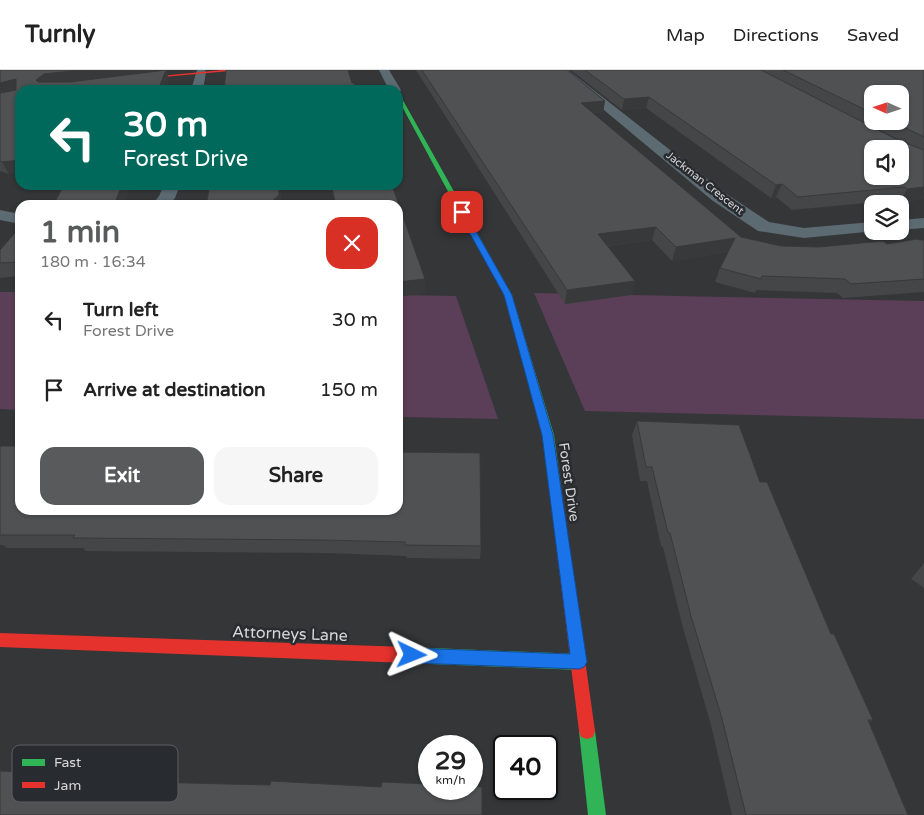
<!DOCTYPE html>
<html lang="en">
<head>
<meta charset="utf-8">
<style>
	:root { --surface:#fff; --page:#f6f6f6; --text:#222; --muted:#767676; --line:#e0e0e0; --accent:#595a5b }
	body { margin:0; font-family:"Varela Round",sans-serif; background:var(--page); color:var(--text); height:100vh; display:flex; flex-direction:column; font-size:19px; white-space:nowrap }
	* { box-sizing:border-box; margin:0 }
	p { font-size:16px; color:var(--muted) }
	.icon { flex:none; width:28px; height:28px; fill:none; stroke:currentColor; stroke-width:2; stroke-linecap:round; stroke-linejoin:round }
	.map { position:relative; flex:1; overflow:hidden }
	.side { position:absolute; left:15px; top:130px; width:388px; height:315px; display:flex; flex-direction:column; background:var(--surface); border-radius:15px; box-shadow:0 1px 4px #0004 }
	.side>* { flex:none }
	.banner { position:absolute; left:15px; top:15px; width:388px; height:105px; border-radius:15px; box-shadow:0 1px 4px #0004; background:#00695c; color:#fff; overflow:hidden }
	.needle { width:32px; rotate:273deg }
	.tools { position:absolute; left:864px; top:15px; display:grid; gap:10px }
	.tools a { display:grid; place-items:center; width:45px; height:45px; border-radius:10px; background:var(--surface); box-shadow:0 1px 4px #0004; font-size:25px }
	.speed { position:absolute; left:418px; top:665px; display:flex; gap:10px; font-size:25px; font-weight:700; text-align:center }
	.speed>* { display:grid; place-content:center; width:65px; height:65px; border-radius:50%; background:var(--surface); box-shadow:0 1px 4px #0004; line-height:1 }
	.speed small { font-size:12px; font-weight:400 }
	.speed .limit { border:2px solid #111; border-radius:8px; background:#fff; color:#111 }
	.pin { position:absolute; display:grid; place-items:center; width:42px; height:42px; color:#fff; margin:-21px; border-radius:10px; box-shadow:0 2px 8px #0006 }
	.me { position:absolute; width:55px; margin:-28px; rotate:92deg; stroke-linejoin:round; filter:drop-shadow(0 0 4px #0008) }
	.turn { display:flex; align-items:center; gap:18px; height:105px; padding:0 25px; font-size:22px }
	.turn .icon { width:65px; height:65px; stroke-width:2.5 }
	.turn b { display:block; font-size:35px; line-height:42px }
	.round { display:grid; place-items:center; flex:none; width:52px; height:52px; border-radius:15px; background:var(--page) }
	.summary { display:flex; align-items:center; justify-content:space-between; height:85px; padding:0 25px }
	h1 { font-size:30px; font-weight:800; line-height:38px; color:var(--accent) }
	.cta { display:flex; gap:10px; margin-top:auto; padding:10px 25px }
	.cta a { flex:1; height:58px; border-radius:15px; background:var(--accent); color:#fff; font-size:20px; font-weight:800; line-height:58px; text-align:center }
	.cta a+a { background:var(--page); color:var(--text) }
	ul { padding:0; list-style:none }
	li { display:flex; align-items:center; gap:15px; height:70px; padding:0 25px }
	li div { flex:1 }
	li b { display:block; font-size:19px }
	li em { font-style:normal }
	header { display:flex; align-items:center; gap:30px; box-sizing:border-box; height:70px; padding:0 25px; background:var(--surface); border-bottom:1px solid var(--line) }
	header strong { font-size:24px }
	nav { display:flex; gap:28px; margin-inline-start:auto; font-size:18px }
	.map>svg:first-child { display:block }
	.green { fill:#5b3e57 }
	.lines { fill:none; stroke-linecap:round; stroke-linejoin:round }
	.street { fill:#5c6a72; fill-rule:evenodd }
	.fast { fill:#30b455; fill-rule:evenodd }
	.jam { fill:#e5322d; fill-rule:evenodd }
	.wall { fill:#454647; fill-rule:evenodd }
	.shaded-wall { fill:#38393a }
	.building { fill:#505153; stroke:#38393a; fill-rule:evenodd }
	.route { fill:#1a73e8; stroke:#114b97 }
	.labels { text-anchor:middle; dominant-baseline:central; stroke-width:5; stroke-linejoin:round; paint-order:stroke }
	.far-street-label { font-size:11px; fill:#d5d6d9; stroke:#282b2f }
	.street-label { font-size:14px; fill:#d5d6d9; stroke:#282b2f }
	.near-street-label { font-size:16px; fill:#d5d6d9; stroke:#282b2f }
	.key { fill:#282b2f; stroke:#5c5e62; stroke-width:1 }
	.key-label { font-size:14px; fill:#d5d6d9 }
</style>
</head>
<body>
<header>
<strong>Turnly</strong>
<nav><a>Map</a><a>Directions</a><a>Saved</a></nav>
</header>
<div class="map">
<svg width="924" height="745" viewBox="0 0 924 745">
	<rect width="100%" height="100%" fill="#343638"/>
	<g class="green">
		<polygon points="0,222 20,222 20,340 0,339"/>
		<polygon points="534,223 924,231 924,349 585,341"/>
		<polygon points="398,225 456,226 498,349 398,347"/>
	</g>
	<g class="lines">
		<g class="street">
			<polygon points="197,0 205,0 206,2 203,20 191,20"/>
			<polygon points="379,0 389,0 401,20 399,23 398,23 398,20 389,20"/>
			<polygon points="556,0 568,0 725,123 769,152 804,158 872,152 872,161 876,161 804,168 758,161 713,131"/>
			<polygon points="164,115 180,115 175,128 169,135 152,135 159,126"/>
			<polygon points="0,140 20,144 20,154 0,150"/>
			<polygon points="924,148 924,158 900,160 900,150"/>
		</g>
		<g class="fast">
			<polygon points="398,24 400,25 512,225 554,365 561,418 559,421 555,423 551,421 549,418 542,365 504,225 398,29"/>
			<polygon points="407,577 579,584 584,587 587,592 584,597 579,600 407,593 402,590 399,585 402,580"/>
			<polygon points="587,653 593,655 595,661 606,745 588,745 579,661 581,655"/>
		</g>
		<g class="jam">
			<polygon points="223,0 241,0 130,10 128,9"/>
			<polygon points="555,413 559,415 561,418 595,661 593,667 587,669 581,667 579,661 549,418 551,415"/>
			<polygon points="0,563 407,577 412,580 415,585 412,590 407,593 0,577"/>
		</g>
	</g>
	<g class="wall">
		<polygon points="0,0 172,0 166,1 169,10 9,104 0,101"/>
		<polygon points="416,0 567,0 605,31 603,42 593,43 741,167 781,176 819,177 887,174 924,170 924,222 843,228 837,223 756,220 755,223 715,212 720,198 729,182 672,191 652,170 608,176 635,211 631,225 565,234"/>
		<path d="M571 0H924V129L900 132 897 130 792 140 776 127 771 128 646 38 622 40ZM872 24 900 51H872ZM842 41 898 69H896Z"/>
		<polygon points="20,157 20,206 0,208 0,180"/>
		<polygon points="637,351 760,412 831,564 873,650 869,652 908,745 732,745 711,655 683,558 663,477 661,476 647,411 640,411 632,365"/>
		<polygon points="0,376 481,476 480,489 407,488 406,486 326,483 86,481 83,478 7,478 3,475 0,475"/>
		<polygon points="924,493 924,518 911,509"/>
	</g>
	<g class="shaded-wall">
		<polygon points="81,0 172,0 166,1 169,10 166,20 41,20 36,10 44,4"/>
		<polygon points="16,9 21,20 0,24 0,13"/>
		<polygon points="649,27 646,38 622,40 624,29"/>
		<polygon points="605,31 603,42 580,44 581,33"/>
		<polygon points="20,90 20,103 9,104 2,92"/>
		<polygon points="782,114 776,127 771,128 776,115"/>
		<polygon points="122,115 131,115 125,135 114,135"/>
		<polygon points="279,115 281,115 282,135 268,135"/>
		<polygon points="924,117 924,129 900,132 907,119"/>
		<polygon points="656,157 652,170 596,177 598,164"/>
		<polygon points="735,168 730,182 672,191 676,177"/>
		<polygon points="425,209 426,223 398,227 398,212"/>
		<polygon points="635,211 631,225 565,234 567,220"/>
		<polygon points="148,707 161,714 146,712"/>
	</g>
	<g class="building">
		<polygon points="0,0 81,0 44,4 36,10 38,12 70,12 166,0 158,20 20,20 20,90 2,92 0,91 0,23 16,20 16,9 0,13"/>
		<polygon points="226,0 348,0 352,13 354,13 357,20 224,20"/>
		<polygon points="422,0 567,0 605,31 581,33 741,167 781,176 819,177 883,171 887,174 917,169 920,170 924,170 924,209 851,214 845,209 762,206 761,209 720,198 735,168 676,177 656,157 598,164 635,211 567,220"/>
		<path d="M585 0H761L896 69H905L906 73 924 80V117L907 119 904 117 798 127 782 114 776 115 649 27 624 29ZM872 79H900V106H872Z"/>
		<polygon points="783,0 924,0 924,67 891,51 900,51 900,24 872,24 872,43"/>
		<polygon points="64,115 122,115 114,135 53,135"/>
		<polygon points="210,115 279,115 279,125 268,135 200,135 207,130"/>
		<polygon points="331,115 392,115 425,209 398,212 398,135 336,135"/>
		<polygon points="20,157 20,192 0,193 0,180"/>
		<polygon points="637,351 739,355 760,412 767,412 831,564 834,564 873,650 868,650 908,745 746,745 721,645 691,546 670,463 668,463 652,397 646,397"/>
		<polygon points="0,376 20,376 20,440 398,440 398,382 480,383 481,476 405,475 405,472 322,470 73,468 75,465 0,465"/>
		<polygon points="0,701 148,707 146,712 270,715 271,711 381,717 382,712 429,714 429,719 471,719 471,716 482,717 482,745 0,745"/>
	</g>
	<polygon class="route" points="462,139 465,142 512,225 553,365 587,592 584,597 579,599 412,593 407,591 405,585 407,580 412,578 570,584 542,365 504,225 458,142"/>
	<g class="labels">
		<g class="far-street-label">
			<text transform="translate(705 113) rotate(38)">Jackman Crescent</text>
		</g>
		<g class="street-label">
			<text transform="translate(569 412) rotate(82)">Forest Drive</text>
		</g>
		<g class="near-street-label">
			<text transform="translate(290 564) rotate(2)">Attorneys Lane</text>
		</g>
	</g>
	<rect x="12" y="675" width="166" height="57" rx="8" class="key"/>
	<rect x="22" y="689" width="23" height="7" fill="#30b455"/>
	<rect x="22" y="712" width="23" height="6" fill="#e5322d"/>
	<g class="key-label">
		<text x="54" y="697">Fast</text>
		<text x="54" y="720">Jam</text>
	</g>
</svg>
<div class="tools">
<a><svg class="needle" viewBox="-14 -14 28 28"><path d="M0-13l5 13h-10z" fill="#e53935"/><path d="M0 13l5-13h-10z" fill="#767676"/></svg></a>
<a><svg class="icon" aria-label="sound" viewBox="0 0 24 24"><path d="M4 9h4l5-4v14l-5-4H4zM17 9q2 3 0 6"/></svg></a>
<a><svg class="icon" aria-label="layers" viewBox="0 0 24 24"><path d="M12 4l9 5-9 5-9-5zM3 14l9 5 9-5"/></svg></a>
</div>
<div class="speed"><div>29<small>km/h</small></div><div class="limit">40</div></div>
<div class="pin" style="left:462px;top:142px;background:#d93025"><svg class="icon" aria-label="arrive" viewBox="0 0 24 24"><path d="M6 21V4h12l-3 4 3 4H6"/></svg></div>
<svg class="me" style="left:412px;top:585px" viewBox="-20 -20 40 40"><path d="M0-17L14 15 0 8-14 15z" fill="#1a73e8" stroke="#fff" stroke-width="4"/></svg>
<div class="banner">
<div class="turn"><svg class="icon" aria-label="left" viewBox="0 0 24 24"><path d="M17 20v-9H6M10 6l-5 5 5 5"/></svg><div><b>30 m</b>Forest Drive</div></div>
</div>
<section class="side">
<div class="summary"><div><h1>1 min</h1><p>180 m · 16:34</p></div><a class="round" style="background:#d93025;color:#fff"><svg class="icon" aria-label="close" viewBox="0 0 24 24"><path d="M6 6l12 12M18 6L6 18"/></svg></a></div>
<ul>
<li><svg class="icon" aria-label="left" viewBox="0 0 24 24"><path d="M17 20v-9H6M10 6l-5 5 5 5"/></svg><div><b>Turn left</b><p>Forest Drive</p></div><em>30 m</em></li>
<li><svg class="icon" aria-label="arrive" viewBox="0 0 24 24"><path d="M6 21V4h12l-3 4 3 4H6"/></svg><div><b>Arrive at destination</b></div><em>150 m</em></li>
</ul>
<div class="cta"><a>Exit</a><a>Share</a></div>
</section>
</div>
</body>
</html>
